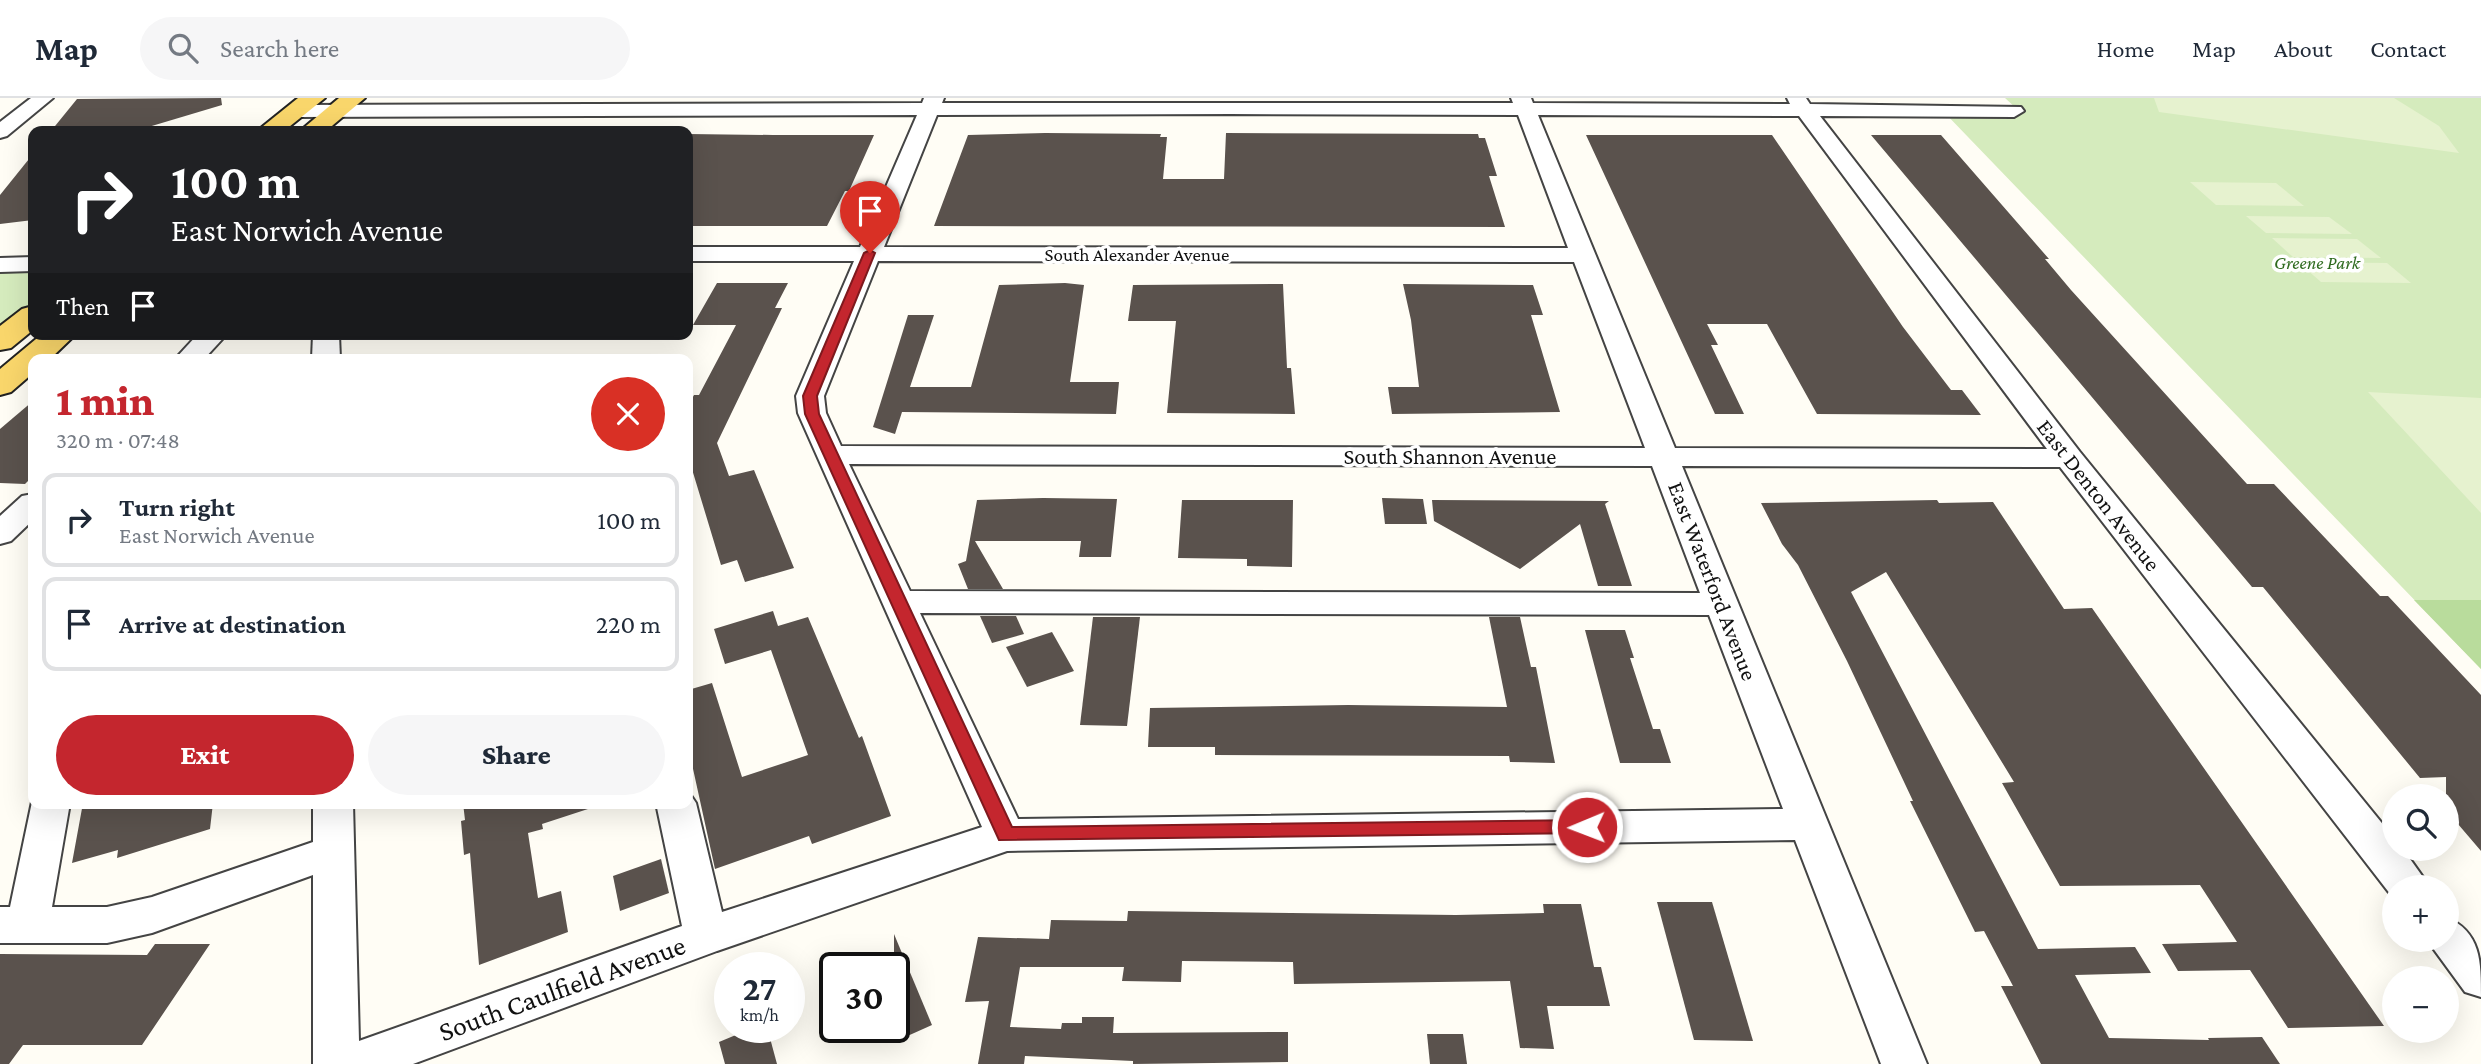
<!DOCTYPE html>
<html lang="en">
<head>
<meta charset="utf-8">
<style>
	:root { --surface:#fff; --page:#f6f6f7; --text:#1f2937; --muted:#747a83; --line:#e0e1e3; --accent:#c4262e }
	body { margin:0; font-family:"Crimson Pro",serif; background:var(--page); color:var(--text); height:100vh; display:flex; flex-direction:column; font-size:26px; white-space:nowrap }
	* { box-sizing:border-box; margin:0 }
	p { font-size:23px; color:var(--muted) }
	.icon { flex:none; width:38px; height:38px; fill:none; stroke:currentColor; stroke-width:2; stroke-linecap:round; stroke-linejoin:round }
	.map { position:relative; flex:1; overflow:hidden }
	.side { position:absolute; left:28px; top:256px; width:665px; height:455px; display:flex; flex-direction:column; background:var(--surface); border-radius:14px; box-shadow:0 7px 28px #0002 }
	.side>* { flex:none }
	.top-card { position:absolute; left:28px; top:28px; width:665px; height:214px; border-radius:14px; box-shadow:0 7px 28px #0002; background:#202124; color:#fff; overflow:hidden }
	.buttons { position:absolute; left:2382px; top:686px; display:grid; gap:14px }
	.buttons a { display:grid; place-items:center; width:77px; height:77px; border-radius:50%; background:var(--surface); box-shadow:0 7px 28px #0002; font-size:35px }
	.speed { position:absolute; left:714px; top:854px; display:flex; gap:14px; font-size:35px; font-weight:700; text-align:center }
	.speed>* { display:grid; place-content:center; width:91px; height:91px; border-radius:50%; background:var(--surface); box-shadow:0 7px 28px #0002; line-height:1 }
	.speed small { font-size:18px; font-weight:400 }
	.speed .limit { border:4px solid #111; border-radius:10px; background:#fff; color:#111 }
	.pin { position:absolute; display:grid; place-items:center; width:60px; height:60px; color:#fff; margin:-72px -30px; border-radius:50% 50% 50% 0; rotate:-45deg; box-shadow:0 0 7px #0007 }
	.pin .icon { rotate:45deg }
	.me { position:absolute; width:77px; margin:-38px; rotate:269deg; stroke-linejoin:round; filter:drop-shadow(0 0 5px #0008) }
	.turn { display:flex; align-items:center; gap:24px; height:147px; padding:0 28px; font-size:32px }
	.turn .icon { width:91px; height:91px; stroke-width:2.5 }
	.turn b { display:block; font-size:49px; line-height:60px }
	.then { display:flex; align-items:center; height:66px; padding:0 28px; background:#0003; gap:14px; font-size:26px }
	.round { display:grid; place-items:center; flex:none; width:74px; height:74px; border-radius:37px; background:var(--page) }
	.summary { display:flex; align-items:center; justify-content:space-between; height:119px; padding:0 28px }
	h1 { font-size:42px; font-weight:800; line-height:52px; color:var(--accent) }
	.cta { display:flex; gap:14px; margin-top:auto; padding:14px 28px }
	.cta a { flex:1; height:80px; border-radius:42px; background:var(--accent); color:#fff; font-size:28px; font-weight:800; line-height:80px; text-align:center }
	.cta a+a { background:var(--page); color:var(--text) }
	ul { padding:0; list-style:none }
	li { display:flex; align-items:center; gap:21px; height:94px; margin:0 14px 10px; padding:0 14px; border:4px solid var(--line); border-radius:14px }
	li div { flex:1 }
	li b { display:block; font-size:26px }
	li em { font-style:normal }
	header { display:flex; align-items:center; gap:42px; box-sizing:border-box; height:98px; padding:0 35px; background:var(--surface); border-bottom:2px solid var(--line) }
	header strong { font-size:33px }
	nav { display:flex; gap:38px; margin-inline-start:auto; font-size:24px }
	.search { width:490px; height:63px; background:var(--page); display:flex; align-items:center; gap:18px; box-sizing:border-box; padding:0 24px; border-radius:38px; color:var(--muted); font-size:26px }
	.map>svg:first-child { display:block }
	.green { fill:#d5ebbd }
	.forest { fill:#b9dc9c }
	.pitch { fill:#e6f2cf }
	.building { fill:#5a524d }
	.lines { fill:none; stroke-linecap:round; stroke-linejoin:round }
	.minor-casing { stroke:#444; stroke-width:4 }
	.major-casing { stroke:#222; stroke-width:4 }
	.minor { fill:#fff; fill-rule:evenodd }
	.major { fill:#f9d66b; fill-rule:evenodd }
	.route { fill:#c4262e; stroke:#7f191e; stroke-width:2 }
	.labels { text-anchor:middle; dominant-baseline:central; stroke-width:7; stroke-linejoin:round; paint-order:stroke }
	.far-street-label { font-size:19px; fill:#111; stroke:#fff }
	.far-park-label { font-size:19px; font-style:italic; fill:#2f6b1f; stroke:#fff }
	.street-label { font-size:23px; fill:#111; stroke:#fff }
	.near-street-label { font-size:28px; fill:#111; stroke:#fff }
</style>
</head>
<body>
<header>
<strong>Map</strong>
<div class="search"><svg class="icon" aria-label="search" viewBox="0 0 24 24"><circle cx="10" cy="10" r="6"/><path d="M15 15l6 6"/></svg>Search here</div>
<nav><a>Home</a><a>Map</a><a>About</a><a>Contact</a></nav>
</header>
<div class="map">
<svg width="2481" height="966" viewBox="0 0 2481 966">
	<rect width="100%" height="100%" fill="#fffdf5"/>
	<g class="green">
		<polygon points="2005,0 2481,0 2481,571 1942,12 2017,11"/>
		<polygon points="0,175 33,175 33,204 0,230"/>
	</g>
	<polygon class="forest" points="2414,502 2481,502 2481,571"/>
	<g class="pitch">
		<polygon points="2154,0 2394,0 2439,28 2459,55 2159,14"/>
		<polygon points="2190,84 2276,85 2304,108 2216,107"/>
		<polygon points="2246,118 2329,119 2352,136 2266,135"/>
		<polygon points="2272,140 2357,141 2381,160 2293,159"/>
		<polygon points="2298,164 2387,165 2411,185 2321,184"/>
		<polygon points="2368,294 2481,300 2481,415"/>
	</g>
	<g class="building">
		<polygon points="221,0 222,7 135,33 51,33 77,1"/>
		<polygon points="1045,35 1161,36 1160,39 1167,39 1163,81 1224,81 1226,35 1478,36 1479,40 1485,40 1497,78 1489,78 1505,129 934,128 968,37"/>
		<polygon points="688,36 773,37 874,37 849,93 845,93 827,128 688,128"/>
		<polygon points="1586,37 1772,37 1903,229 1951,292 1962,292 1981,317 1817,316 1767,226 1707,226 1718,247 1711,247 1744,316 1715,316"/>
		<polygon points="1871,37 1941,37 2049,161 2045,161 2071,192 2247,386 2274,386 2380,498 2388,498 2481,597 2481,753 2446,712 2446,679 2420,680 2263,489 2252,489"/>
		<polygon points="33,56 33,122 0,126 0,97"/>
		<polygon points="717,185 788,185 775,210 782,210 717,345 729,378 754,372 794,470 745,484 737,462 721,467 688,358 688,308 694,297 699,297 736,227 693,227"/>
		<polygon points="1065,185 1084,187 1070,284 1119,284 1116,316 902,314 895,336 873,329 908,217 934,217 910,289 971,289 999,187"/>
		<polygon points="1283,186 1287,270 1291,270 1295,316 1167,315 1176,223 1128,223 1133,187"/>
		<polygon points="1403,186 1533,187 1543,217 1531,217 1560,314 1392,316 1388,289 1419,289 1411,222"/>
		<polygon points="33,303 33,378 25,386 0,385 0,331"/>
		<polygon points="1043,400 1117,401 1111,459 1079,459 1081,443 975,443 1003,491 968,491 958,466 966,463 977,402"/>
		<polygon points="1382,400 1423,401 1427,426 1385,426"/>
		<polygon points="1182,402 1293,402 1292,469 1247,468 1247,461 1178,460"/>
		<polygon points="1432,402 1609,403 1605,406 1632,488 1598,488 1580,426 1520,471 1434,423"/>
		<polygon points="1937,402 1939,405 1993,404 2064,511 2092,510 2384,928 2288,930 2250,872 2178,873 2162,846 2237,844 2200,787 2060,788 2002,685 2014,684 1886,474 1851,494 2038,851 2135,849 2151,875 2075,877 2109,940 2209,942 2208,940 2262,939 2280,966 2041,966 2001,888 2013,888 1984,833 1975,834 1910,703 1913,703 1847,563 1798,467 1782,446 1761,405"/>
		<polygon points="773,513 778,528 808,519 859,640 862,638 891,718 812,746 809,738 715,771 688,648 688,592 712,585 742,679 808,657 771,552 725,566 714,531"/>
		<polygon points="980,518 1016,518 1024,536 992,545"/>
		<polygon points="1093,519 1140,519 1127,628 1080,627"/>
		<polygon points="1489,519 1520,519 1531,569 1536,569 1555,665 1510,664 1509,658 1215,657 1215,649 1148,649 1150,610 1348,607 1507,609"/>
		<polygon points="1585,532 1625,532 1634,560 1630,560 1653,631 1660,631 1671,665 1620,665"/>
		<polygon points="1052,534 1074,573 1027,589 1006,549"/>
		<polygon points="83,705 213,705 210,731 117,760 118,752 72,765"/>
		<polygon points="463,705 590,705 591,710 542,726 543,731 528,735 538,800 561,793 568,834 479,867 470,755 464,757 461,723 465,722"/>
		<polygon points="661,761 669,795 620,813 613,778"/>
		<polygon points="1657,804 1712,804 1753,943 1694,942"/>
		<polygon points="1543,806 1581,806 1594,869 1601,869 1610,908 1547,908 1554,951 1520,950 1510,883 1294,886 1293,864 1182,863 1181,884 1122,883 1124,869 1020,869 1010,929 1061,931 1062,925 1082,925 1082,919 1114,919 1113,935 1288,934 1288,964 1133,966 1133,963 1025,958 1024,966 978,966 989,903 965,904 978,839 1049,841 1051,822 1127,823 1128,813 1456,817 1544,815"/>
		<polygon points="894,836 932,927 894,944"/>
		<polygon points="155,846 210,846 142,947 23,947 9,966 0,966 0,856 147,857"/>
		<polygon points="755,929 767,929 777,966 725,966 719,944"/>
		<polygon points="1427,936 1463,936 1467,966 1430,966"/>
	</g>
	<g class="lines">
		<defs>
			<g id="minor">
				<polygon points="31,0 53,0 7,38 0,40 0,24"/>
				<path d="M924 0H944L942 5H1513L1511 0H1531L1533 5 1790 6 1787 0H1806L1810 6 2021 9 2024 13 2014 19 1820 18 2080 354 2394 740V751H2403L2430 789H2394V801L2060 369 1682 368 1927 966H1881L1795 742 1007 753 717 853 413 966H313V777L152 835 107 845H0V809H10L33 699V705H70L52 809H107L152 799 313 744V705H353L359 943 682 828 656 705H688V693L696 705 722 814 982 729 798 315 796 298 854 163H688V149H860L917 17 296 19 286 13 296 7 922 5ZM1231 16 1518 17 1568 150 884 149 937 17ZM1538 17 1799 18 2047 351 1675 350ZM878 163 1574 164 1645 350 841 348 826 315 824 298ZM849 366 1652 368 1700 495 910 493ZM920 515 1709 517 1783 711 1018 721Z"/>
				<polygon points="33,159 33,173 0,174 0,160"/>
				<polygon points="198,236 227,236 204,261 175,261"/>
				<polygon points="313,236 339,236 340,261 312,261"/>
				<polygon points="33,396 33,422 11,443 0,446 0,418 22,398"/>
				<path d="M2446 819C2481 834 2481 863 2481 899L2465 894 2427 842H2446Z"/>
			</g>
			<g id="major">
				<polygon points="298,0 325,0 284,33 257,33"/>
				<polygon points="339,0 365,0 326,33 300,33"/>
				<polygon points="33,208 33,232 11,250 0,252 0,228 22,211"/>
				<polygon points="42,236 76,236 50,261 33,261 33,275 11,294 0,297 0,271"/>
			</g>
		</defs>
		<use href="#minor" class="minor-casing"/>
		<use href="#major" class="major-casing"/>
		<use href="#minor" class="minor"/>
		<use href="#major" class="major"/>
	</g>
	<polygon class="route" points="870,152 875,155 817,298 819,316 1012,729 1587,722 1594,724 1597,729 1594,735 999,742 805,316 803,298 864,155"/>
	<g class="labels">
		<g class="far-street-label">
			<text x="1137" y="156">South Alexander Avenue</text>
		</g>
		<g class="far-park-label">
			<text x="2317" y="164">Greene Park</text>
		</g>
		<g class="street-label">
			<text x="1450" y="358">South Shannon Avenue</text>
			<text transform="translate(2099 397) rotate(52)">East Denton Avenue</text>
			<text transform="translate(1713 483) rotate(69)">East Waterford Avenue</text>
		</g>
		<g class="near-street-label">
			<text transform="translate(562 890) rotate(-20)">South Caulfield Avenue</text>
		</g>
	</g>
</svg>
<div class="buttons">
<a><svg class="icon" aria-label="search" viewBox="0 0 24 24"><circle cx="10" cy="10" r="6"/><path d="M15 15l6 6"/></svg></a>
<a>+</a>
<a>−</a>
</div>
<div class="speed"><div>27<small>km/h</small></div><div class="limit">30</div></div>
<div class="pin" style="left:870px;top:155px;background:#d93025"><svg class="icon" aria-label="arrive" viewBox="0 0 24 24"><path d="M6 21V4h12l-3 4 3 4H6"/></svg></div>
<svg class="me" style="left:1587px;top:729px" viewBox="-20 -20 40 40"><circle r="17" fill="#c4262e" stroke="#fff" stroke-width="3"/><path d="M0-11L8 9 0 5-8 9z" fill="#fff"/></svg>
<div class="top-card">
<div class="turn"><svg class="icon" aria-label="right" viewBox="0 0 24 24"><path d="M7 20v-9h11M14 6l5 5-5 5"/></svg><div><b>100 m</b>East Norwich Avenue</div></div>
<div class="then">Then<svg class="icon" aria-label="arrive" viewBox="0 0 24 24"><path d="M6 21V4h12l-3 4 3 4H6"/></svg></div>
</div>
<section class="side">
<div class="summary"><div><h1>1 min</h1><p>320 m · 07:48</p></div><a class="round" style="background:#d93025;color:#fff"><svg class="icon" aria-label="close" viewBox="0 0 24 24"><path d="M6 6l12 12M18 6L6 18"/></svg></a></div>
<ul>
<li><svg class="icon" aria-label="right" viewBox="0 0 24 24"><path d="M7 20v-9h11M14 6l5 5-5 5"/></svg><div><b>Turn right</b><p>East Norwich Avenue</p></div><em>100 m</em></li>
<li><svg class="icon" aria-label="arrive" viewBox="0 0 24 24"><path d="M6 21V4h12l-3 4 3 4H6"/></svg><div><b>Arrive at destination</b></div><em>220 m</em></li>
</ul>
<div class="cta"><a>Exit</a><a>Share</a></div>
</section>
</div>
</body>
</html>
